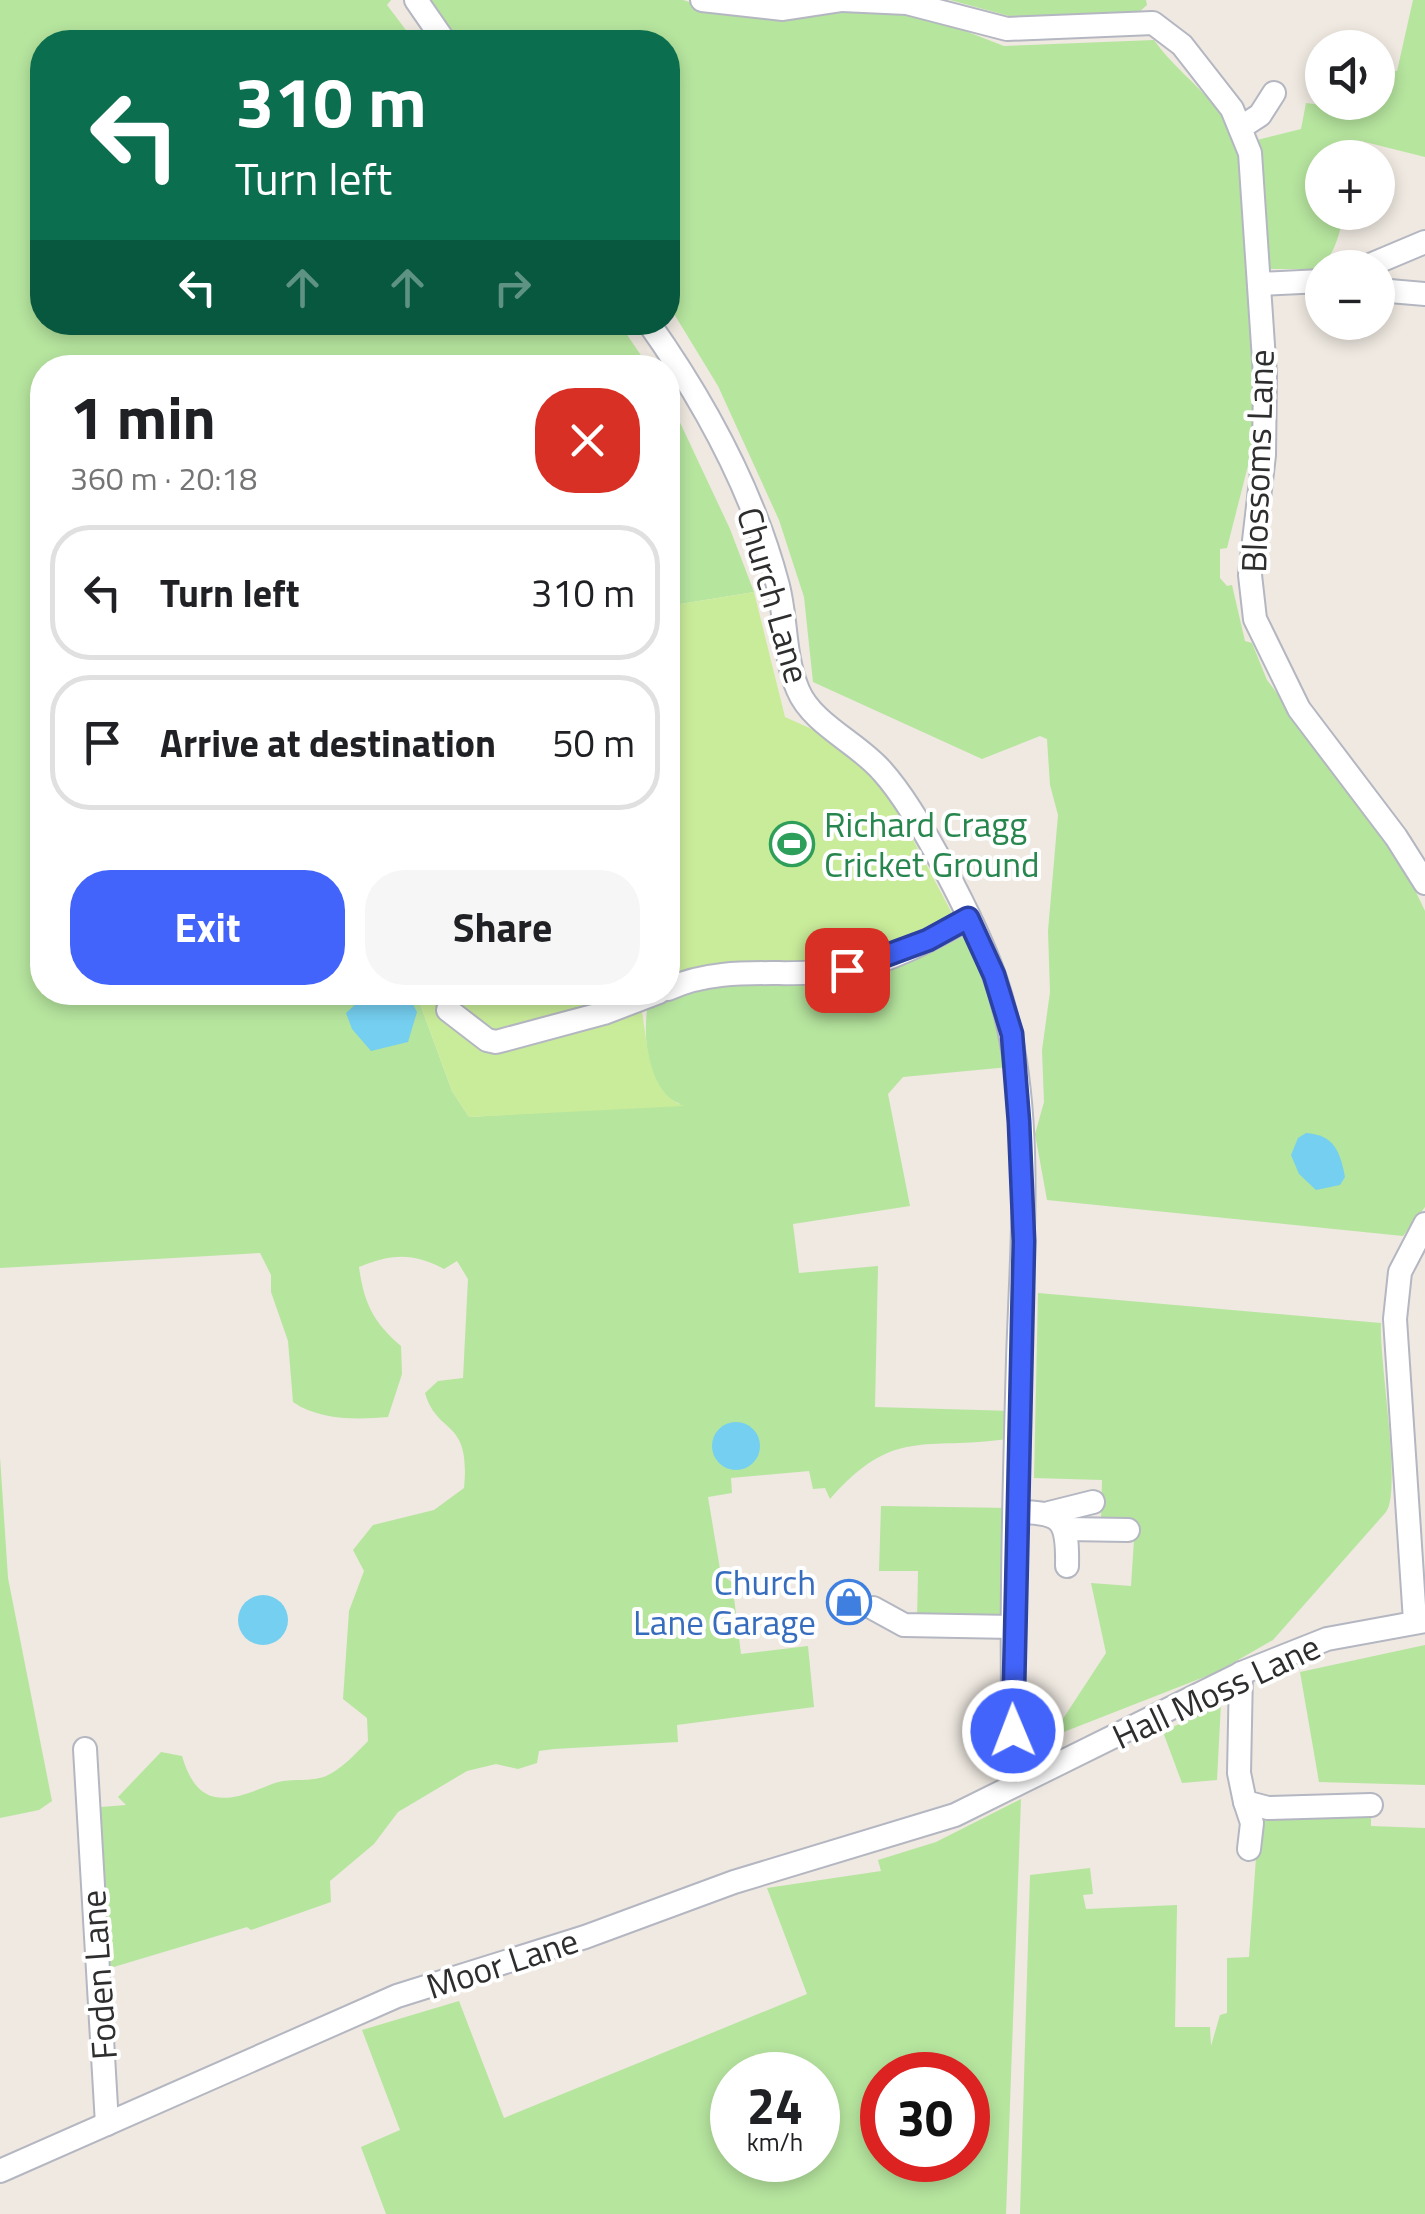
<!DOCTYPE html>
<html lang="en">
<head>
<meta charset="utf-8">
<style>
	:root { --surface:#fff; --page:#f6f6f6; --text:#202124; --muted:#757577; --line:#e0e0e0; --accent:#4264fb }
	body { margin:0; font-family:"Titillium Web",sans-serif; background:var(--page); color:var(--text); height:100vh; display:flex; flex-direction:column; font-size:38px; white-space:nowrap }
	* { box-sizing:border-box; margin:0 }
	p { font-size:32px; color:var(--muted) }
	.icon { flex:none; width:55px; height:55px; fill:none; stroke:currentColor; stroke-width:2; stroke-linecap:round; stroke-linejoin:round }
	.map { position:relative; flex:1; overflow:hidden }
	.drawer { position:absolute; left:30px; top:355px; width:650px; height:650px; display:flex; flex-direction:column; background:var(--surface); border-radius:40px; box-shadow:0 5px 15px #0003 }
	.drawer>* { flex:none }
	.guide { position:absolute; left:30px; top:30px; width:650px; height:305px; border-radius:40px; box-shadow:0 5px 15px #0003; background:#0b6e4f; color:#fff; overflow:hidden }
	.controls { position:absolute; left:1305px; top:30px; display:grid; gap:20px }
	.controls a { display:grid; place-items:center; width:90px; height:90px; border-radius:50%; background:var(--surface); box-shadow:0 5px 15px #0003; font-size:50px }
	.speed { position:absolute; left:710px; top:2052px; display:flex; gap:20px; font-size:50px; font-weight:700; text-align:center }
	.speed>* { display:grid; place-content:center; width:130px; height:130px; border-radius:50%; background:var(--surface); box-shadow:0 5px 15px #0003; line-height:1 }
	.speed small { font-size:25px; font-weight:400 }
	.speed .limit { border:15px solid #d22; background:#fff; color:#111 }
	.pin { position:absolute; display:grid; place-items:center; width:85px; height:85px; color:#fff; margin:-42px; border-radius:20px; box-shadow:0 5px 15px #0006 }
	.me { position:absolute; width:110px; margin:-55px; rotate:359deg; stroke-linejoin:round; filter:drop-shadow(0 0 8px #0008) }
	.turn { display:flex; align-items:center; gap:35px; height:210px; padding:0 40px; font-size:45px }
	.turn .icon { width:130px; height:130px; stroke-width:2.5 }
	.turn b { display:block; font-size:70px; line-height:85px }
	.lanes { display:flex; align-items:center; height:95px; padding:0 40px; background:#0003; justify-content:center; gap:50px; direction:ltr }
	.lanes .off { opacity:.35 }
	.round { display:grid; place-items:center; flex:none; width:105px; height:105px; border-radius:40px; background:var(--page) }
	.overview { display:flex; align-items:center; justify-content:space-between; height:170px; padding:0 40px }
	h1 { font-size:60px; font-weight:700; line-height:75px }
	.action { display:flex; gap:20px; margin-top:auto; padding:20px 40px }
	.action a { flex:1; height:115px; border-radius:40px; background:var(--accent); color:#fff; font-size:40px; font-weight:700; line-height:115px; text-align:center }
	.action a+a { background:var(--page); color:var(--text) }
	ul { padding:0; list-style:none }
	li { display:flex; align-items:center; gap:30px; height:135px; margin:0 20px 15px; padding:0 20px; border:5px solid var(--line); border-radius:40px }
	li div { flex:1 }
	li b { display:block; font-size:38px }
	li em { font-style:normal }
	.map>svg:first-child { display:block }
	.green { fill:#b6e59e; fill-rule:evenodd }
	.pitch { fill:#c9ec9a }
	.water { fill:#75cff0 }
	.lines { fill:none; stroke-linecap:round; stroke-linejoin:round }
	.minor-casing { stroke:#b4b7c1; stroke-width:26 }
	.minor { stroke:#fff; stroke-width:22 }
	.route-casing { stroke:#2b41a3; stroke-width:25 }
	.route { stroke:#4264fb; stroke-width:18 }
	.labels { text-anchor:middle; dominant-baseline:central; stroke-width:8; stroke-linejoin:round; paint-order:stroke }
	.street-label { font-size:35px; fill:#2e2e2e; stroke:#fff }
	.leisure-label { font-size:35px; fill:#27864d; stroke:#fff; text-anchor:start }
	.shop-label { font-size:35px; fill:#366cbe; stroke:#fff; text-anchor:end }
</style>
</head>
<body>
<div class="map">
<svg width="1425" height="2214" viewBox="0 0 1425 2214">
	<rect width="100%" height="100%" fill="#efe9e1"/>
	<g class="green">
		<path d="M0 0H391L387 5 415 42H42V322L619 323 649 367 42 368V992L416 993 452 1091 469 1117 680 1104C648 1092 643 1040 647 1010 690 973 871 960 935 951L964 936 986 981 1009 1067 903 1077 888 1094 910 1206 793 1224 799 1273 878 1266 875 1407 1013 1411 1007 1439C924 1451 894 1426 830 1499L825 1488 813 1489 809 1471 731 1478 732 1493 708 1497 721 1575 732 1582 741 1654 808 1646 814 1707 677 1725 678 1742 554 1749 539 1751 537 1763 518 1769 496 1764 467 1771 398 1812 374 1844 330 1881 331 1902 251 1930 247 1927 107 1969 98 1835 101 1807 126 1805 118 1797 161 1752 182 1756C198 1811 229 1802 272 1784 288 1777 309 1783 326 1776 342 1769 356 1753 368 1741L367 1718 343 1699 349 1611 364 1571 353 1550 373 1525 434 1510 464 1488C471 1417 438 1437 425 1393L438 1381 463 1378 468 1279 457 1261 444 1269C413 1252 390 1254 359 1267 364 1303 373 1322 401 1346L402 1374 388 1417C356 1420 319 1420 293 1402L288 1341 271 1292V1275L260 1253 0 1268Z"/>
		<path d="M427 0H683L734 16 866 10 937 20 1004 46 1154 40C1177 73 1215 96 1232 133 1259 186 1252 355 1254 421L1253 446 1227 548 1220 549V578L1227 586 1232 585 1245 641 1252 643 1267 680 1395 848 1425 911V1207L1403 1236 1047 1200 1035 1134 1044 1102 1042 1050 1050 992 1048 931 1058 815 1050 785 1047 739 1040 736 982 759 813 682 804 597 779 520 718 386 668 304V42H457Z"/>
		<polygon points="950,0 1146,0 1147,5 1137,14 1009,16"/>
		<path d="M1413 0H1425V157L1361 141 1355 157 1322 158V212L1343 213C1341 232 1334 256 1319 269H1269L1257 140 1301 129 1306 103 1368 111 1369 103 1378 102V69L1397 71Z"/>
		<polygon points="668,397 730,529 754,592 668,606"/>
		<path d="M1038 1293 1381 1323C1379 1361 1402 1491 1386 1512L1273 1640 1217 1672 1051 1737 1106 1653 1091 1583 1131 1586 1135 1524 1101 1521 1102 1480 1034 1478Z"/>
		<polygon points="0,1457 8,1578 52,1801 39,1810 0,1818"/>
		<polygon points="881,1506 1011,1508 1008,1622 917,1623 918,1571 879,1571"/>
		<polygon points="1425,1645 1425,1785 1319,1782 1300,1672"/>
		<polygon points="1221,1703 1217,1780 1182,1783 1163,1732"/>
		<path d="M1021 1799 1006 2214H386L361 2147 400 2130 362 2030 459 2001 504 2118 807 1994 767 1888 881 1871 878 1860 936 1842ZM732 2075H818V2160H732ZM882 2075H968V2160H882Z"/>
		<polygon points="1371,1811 1371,1826 1425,1828 1425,2214 1020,2214 1030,1875 1090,1868 1093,1894 1083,1895 1086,1909 1177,1905 1175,2027 1210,2027 1211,2046 1220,2015 1227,2013 1227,1958 1249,1957 1259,1815"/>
	</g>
	<path class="pitch" d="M754 592 785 717 834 739 880 777 964 936 873 976 831 984 717 983 641 1007C648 1041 646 1091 683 1106L469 1117 452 1091 416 993 668 992V606Z"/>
	<g class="water">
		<polygon points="368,993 407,993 417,1012 408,1042 371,1051 352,1029 346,1013"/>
		<path d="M1306 1133C1334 1135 1340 1151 1345 1177L1340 1185 1316 1190 1299 1174 1291 1155 1298 1138Z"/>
		<circle cx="736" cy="1446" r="24"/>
		<circle cx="263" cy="1620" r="25"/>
	</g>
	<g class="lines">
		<defs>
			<g id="minor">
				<polyline points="416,0 445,42"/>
				<polyline points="702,0 783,9 842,0"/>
				<polyline points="842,0 907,3 1007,29 1153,23 1182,45 1232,109 1250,153 1265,375 1264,455 1250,575 1255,619 1299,709 1396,837 1425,883"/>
				<polyline points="1240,128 1260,115 1274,93"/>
				<polyline points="1363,268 1425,242"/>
				<polyline points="1259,284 1322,281"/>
				<polyline points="1378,290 1425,294"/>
				<path d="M648 322C704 401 752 489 777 582 787 617 783 655 798 690 812 724 858 743 882 771 919 812 976 924 995 978 1036 1098 1022 1235 1018 1360 1014 1501 1010 1644 1015 1785"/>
				<path d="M668 989C725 963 786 979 846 970 888 963 932 939 969 918"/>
				<polyline points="448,1010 487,1040 496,1042 604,1013 659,992"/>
				<path d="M1015 1512C1062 1512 1068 1519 1067 1566"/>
				<polyline points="1049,1513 1093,1502"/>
				<polyline points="1066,1529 1128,1530"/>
				<polyline points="873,1608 904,1625 1013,1627"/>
				<polyline points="1415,1621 1395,1319 1400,1272 1425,1224"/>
				<polyline points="1241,1673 1239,1773 1245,1802 1268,1808 1371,1805"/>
				<polyline points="85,1749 107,2124"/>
				<polyline points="1245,1802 1252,1823 1249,1849"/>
				<polyline points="0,2171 397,1996 585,1937 734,1882 955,1815 1244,1672 1327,1639 1425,1621"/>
			</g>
		</defs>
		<use href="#minor" class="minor-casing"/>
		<use href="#minor" class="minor"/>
	</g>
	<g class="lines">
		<defs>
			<polyline id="route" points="847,970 928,940 968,918 994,975 1012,1034 1019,1122 1024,1241 1013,1731"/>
		</defs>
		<use href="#route" class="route-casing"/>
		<use href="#route" class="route"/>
	</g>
	<defs>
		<symbol id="stadium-ring" viewBox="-11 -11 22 22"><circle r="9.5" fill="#fff" stroke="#2e9e5b" stroke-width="1.5"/><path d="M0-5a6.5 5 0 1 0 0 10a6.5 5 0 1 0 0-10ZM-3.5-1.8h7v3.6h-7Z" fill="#2e9e5b"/></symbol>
		<symbol id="shop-ring" viewBox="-11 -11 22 22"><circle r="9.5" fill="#fff" stroke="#3f7fe0" stroke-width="1.5"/><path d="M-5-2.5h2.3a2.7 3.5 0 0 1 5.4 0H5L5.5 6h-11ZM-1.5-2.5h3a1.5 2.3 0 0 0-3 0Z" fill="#3f7fe0"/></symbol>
	</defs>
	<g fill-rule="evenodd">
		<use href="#stadium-ring" x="767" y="819" width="50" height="50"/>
		<use href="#shop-ring" x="824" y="1577" width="50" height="50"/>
	</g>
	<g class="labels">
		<g class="street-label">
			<text transform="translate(1257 461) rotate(-88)">Blossoms Lane</text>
			<text transform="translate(774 595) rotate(74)">Church Lane</text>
			<text transform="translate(1216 1691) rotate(-25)">Hall Moss Lane</text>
			<text transform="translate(502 1963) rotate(-18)">Moor Lane</text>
			<text transform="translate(98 1975) rotate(-94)">Foden Lane</text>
		</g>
		<g class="leisure-label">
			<text x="824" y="824">Richard Cragg<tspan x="824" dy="40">Cricket Ground</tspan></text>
		</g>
		<g class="shop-label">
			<text x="816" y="1582">Church<tspan x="816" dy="40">Lane Garage</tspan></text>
		</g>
	</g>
</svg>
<div class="controls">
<a><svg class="icon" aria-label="sound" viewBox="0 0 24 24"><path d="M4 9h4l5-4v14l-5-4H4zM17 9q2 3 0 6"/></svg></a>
<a>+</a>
<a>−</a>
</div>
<div class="speed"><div>24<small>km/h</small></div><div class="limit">30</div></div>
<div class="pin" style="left:847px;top:970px;background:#d93025"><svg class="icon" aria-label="arrive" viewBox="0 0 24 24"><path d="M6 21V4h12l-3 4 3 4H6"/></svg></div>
<svg class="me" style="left:1013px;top:1731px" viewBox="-20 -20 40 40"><circle r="17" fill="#4264fb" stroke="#fff" stroke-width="3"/><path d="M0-11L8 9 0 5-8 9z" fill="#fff"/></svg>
<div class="guide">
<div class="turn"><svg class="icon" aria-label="left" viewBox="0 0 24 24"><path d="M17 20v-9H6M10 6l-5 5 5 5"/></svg><div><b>310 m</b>Turn left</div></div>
<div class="lanes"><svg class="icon" aria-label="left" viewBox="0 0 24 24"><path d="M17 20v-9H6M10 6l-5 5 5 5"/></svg><svg class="icon off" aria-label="ahead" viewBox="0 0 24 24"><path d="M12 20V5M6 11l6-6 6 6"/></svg><svg class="icon off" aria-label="ahead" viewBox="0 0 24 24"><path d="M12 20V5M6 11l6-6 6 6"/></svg><svg class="icon off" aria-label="right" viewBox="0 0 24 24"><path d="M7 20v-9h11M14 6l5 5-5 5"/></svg></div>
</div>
<section class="drawer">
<div class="overview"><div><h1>1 min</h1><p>360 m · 20:18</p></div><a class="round" style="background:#d93025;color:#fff"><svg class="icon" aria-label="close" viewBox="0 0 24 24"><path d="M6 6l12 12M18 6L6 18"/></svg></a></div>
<ul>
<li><svg class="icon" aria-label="left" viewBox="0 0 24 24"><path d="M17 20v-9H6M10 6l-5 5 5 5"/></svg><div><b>Turn left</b></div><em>310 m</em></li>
<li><svg class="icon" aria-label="arrive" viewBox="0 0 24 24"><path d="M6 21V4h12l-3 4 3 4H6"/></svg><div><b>Arrive at destination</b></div><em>50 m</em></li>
</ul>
<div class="action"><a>Exit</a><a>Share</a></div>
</section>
</div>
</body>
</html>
